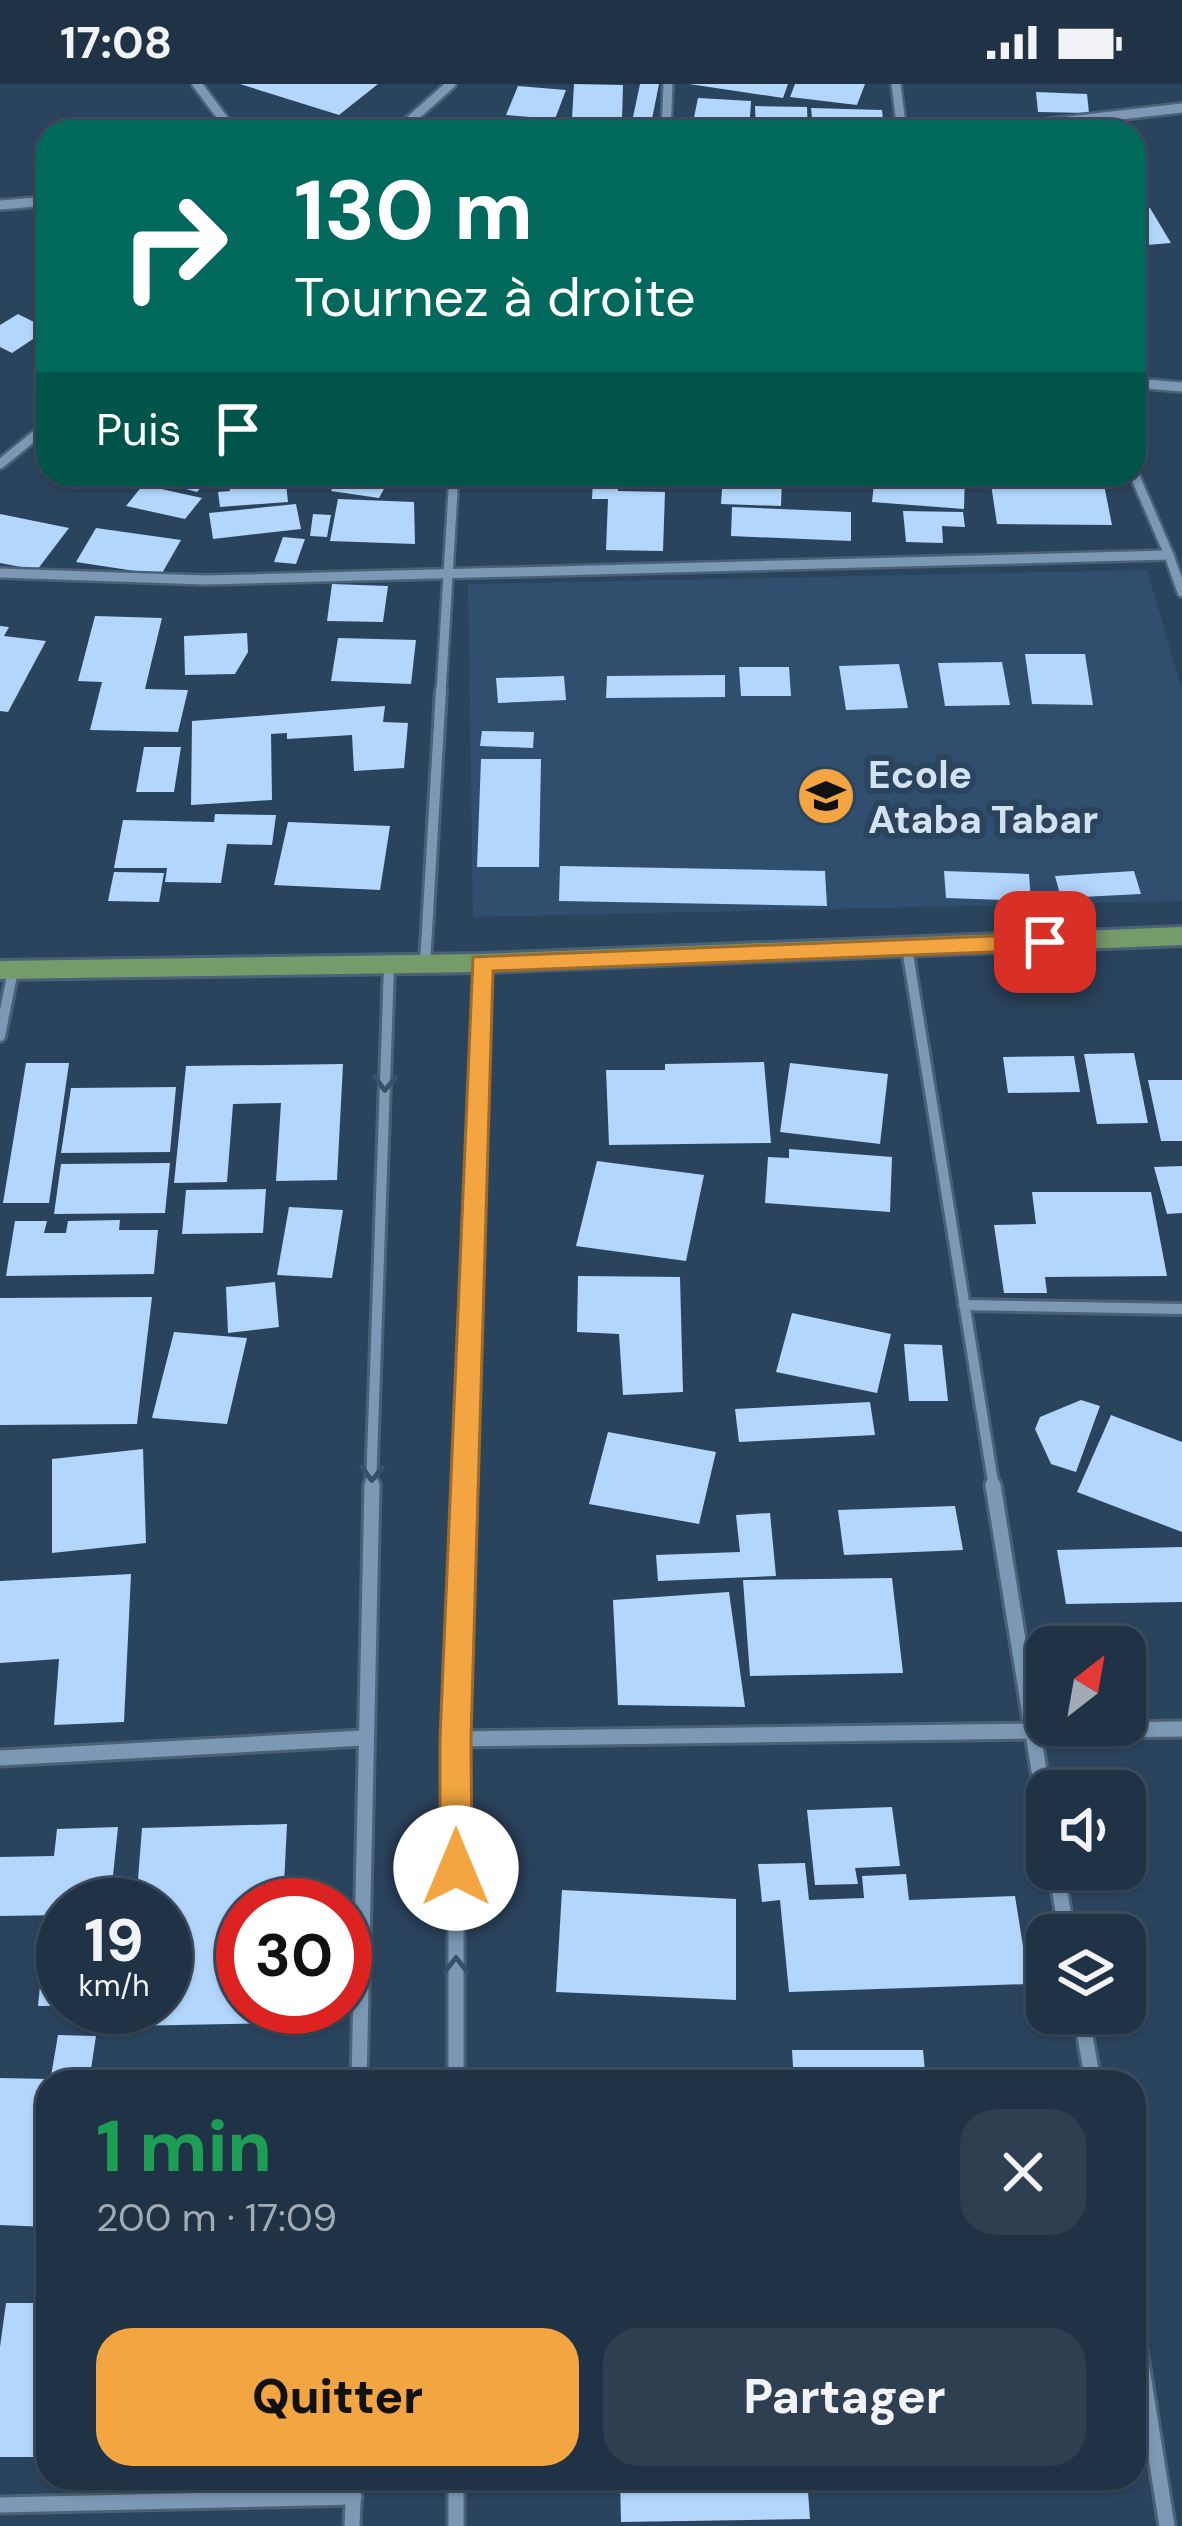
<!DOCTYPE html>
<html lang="fr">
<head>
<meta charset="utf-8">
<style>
	:root { --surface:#203346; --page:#2d3f51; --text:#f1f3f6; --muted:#a2aab3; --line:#3d4e5f; --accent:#f2a541 }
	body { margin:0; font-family:"DM Sans",sans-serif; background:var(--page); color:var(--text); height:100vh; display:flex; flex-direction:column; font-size:45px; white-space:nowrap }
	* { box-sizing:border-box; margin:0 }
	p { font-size:39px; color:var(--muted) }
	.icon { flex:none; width:66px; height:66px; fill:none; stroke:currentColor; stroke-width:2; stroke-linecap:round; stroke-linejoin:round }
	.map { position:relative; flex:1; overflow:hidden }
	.side { position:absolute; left:36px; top:1986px; width:1110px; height:420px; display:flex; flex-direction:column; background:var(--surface); border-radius:36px; box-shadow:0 3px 9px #0004,0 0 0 3px var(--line) }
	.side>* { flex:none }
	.top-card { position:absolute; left:36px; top:36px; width:1110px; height:366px; border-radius:36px; box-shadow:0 3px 9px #0004,0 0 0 3px var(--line); background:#00695c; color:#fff; overflow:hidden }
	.needle { width:78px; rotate:31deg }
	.controls { position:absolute; left:1026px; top:1542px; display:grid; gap:24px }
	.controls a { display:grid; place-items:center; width:120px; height:120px; border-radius:24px; background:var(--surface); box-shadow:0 3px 9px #0004,0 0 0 3px var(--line); font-size:60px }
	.speed { position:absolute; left:36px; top:1794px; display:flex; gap:24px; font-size:60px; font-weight:700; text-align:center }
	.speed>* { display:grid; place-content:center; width:156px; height:156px; border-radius:50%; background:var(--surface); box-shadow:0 3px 9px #0004,0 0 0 3px var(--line); line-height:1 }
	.speed small { font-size:30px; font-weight:400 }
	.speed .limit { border:18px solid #d22; background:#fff; color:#111 }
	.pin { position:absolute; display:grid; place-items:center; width:102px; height:102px; color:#fff; margin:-51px; border-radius:24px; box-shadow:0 6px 18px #0006 }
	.me { position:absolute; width:132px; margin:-66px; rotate:0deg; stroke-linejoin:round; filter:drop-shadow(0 0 9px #0008) }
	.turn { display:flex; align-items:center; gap:42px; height:252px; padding:0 60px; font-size:54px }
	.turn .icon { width:156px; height:156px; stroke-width:2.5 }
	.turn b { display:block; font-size:84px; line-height:102px }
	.then { display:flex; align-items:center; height:114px; padding:0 60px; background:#0003; gap:24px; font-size:45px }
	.round { display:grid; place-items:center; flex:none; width:126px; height:126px; border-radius:36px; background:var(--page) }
	.head { display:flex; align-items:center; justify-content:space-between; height:204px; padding:0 60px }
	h1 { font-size:72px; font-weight:800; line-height:90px; color:#1e9e55 }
	.primary-button { display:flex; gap:24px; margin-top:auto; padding:24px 60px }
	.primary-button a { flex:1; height:138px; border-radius:36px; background:var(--accent); color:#111; font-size:48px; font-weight:800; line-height:138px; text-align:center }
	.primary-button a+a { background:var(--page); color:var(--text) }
	.status { display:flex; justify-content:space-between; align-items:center; height:84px; padding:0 60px; background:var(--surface); direction:ltr }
	.status svg { height:33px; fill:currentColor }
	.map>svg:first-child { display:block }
	.built { fill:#304e6d }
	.building { fill:#b2d6fc }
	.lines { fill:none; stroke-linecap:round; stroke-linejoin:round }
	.minor-far2-casing { stroke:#4b6176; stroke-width:14 }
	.minor-far1-casing { stroke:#4b6176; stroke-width:16 }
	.minor-casing { stroke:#4b6176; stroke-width:21 }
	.primary-casing { stroke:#4b6176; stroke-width:6 }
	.minor-far2 { stroke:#7c98b5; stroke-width:9 }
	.minor-far1 { stroke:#7c98b5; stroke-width:10 }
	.minor { stroke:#7c98b5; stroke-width:15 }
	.primary { fill:#769b6b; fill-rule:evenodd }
	.oneway { stroke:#37516a }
	.route { fill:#f2a541; stroke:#9d6b2a; stroke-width:3 }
	.labels { text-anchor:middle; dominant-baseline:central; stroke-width:12; stroke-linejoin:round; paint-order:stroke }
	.poi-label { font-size:39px; font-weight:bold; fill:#d3e2f1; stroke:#2b445d; text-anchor:start }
</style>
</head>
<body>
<div class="status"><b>17:08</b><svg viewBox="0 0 49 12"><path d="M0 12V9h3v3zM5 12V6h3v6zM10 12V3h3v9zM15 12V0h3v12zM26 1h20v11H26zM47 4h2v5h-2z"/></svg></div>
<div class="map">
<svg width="1182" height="2442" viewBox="0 0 1182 2442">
	<rect width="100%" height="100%" fill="#2b445d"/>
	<polygon class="built" points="1147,486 1182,606 1182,817 473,833 468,500"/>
	<g class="building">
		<polygon points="240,0 378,0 339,31"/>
		<polygon points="574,0 623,1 622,35 572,35"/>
		<polygon points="640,0 659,0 651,40 632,38"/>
		<polygon points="689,0 788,0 783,14"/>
		<polygon points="795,0 865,0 857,21 790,13"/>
		<polygon points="518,2 566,6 555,35 506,31"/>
		<polygon points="1036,8 1087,10 1089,29 1038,28"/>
		<polygon points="698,14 751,17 749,48 691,48"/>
		<polygon points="755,22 807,23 808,48 756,48"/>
		<polygon points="811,24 882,26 884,45 813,44"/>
		<polygon points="596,37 601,48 543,48 540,42"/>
		<polygon points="1150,124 1171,159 1134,162 1134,126"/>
		<polygon points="18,230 48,245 12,269 0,263 0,241"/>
		<polygon points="131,390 213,390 197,408"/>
		<polygon points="228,390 285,390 288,418 220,423 218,408 230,407"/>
		<polygon points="340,390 392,390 379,414 331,407"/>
		<polygon points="532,390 563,390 562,404 530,404"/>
		<polygon points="723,390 782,390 781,422 721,420"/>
		<polygon points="875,390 965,390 964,425 872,418"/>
		<polygon points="593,395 618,396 618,407 665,408 663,467 606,466 608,415 592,415"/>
		<polygon points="991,400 1104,401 1112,441 997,440"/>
		<polygon points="143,401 202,414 185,435 126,422"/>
		<polygon points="338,415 414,418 415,460 330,457"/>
		<polygon points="296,420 301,445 213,455 209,429"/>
		<polygon points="732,423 851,428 851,457 731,452"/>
		<polygon points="903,427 963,428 965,443 942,442 943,459 906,458"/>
		<polygon points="0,430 69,444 37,486 0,479"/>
		<polygon points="313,430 331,431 327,453 310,452"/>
		<polygon points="96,444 181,456 161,491 76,478"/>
		<polygon points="283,453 305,455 296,480 274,478"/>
		<polygon points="332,500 388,502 383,538 327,537"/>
		<polygon points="95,532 162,534 145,605 188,606 178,648 90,646 102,598 78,597"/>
		<polygon points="0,542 9,543 4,552 46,557 8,628 0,627"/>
		<polygon points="247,549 248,568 235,590 185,591 184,552"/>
		<polygon points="338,554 416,556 411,600 331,597"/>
		<polygon points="1025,570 1085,570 1093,621 1032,620"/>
		<polygon points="1002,578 1010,621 945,622 938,579"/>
		<polygon points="899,580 908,624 846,626 839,582"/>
		<polygon points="739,583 789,583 791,612 741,612"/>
		<polygon points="725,591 725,613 606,614 607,592"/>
		<polygon points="564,592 566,616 498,619 496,594"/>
		<polygon points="385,622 383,638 408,639 404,684 354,687 352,651 287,655 287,649 271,650 272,716 191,721 192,637"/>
		<polygon points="482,647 534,648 533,664 480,662"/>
		<polygon points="144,663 181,663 174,708 136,708"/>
		<polygon points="481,675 541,675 539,783 477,783"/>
		<polygon points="215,730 276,731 272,761 227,760 221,799 165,798 167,784 114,784 123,736 214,738"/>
		<polygon points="288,738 390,742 380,806 274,801"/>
		<polygon points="560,782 825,787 827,822 559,817"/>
		<polygon points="944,787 1029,790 1031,817 946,814"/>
		<polygon points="1134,787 1141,810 1061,814 1055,792"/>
		<polygon points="114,788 164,789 159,818 108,817"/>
		<polygon points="1134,969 1148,1039 1097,1040 1084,970"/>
		<polygon points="1074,972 1080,1008 1008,1009 1003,973"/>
		<polygon points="764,978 771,1059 609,1061 606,986 665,986 665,980"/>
		<polygon points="26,979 69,979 49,1119 3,1119"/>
		<polygon points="790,979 888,990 880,1060 780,1048"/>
		<polygon points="343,980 337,1096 276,1097 281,1019 233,1020 227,1098 174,1099 186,982"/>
		<polygon points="1148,996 1182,996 1182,1057 1161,1057"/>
		<polygon points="176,1003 170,1068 61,1069 71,1004"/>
		<polygon points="789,1065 892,1073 890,1128 765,1119 768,1073 789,1074"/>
		<polygon points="597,1077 704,1091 686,1177 576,1162"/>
		<polygon points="170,1079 165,1129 54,1130 61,1080"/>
		<polygon points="1182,1082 1182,1129 1167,1130 1154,1083"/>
		<polygon points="266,1105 263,1149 182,1150 186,1106"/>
		<polygon points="1032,1108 1151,1108 1167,1192 1045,1193 1047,1209 1004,1209 994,1141 1036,1140"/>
		<polygon points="289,1123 343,1126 332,1194 277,1191"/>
		<polygon points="120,1136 119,1146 158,1146 154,1190 6,1192 15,1137 47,1137 44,1149 66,1149 68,1137"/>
		<polygon points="578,1192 680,1193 683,1308 623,1311 619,1250 577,1248"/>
		<polygon points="275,1198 279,1243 228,1249 226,1203"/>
		<polygon points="152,1213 137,1340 0,1341 0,1214"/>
		<polygon points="792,1229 891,1250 877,1309 776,1288"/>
		<polygon points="174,1248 247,1254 227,1340 152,1334"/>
		<polygon points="904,1260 942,1261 948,1317 909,1317"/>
		<polygon points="1081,1316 1100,1322 1076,1388 1051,1380 1035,1345 1040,1333"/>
		<polygon points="870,1318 875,1351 739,1358 735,1325"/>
		<polygon points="1111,1331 1182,1358 1182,1448 1077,1408"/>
		<polygon points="608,1348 716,1368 699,1440 589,1420"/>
		<polygon points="143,1365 146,1459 52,1469 52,1375"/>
		<polygon points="955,1422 963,1466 844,1471 838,1426"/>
		<polygon points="770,1429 776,1492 658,1497 656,1471 740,1468 736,1431"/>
		<polygon points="1182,1463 1182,1518 1066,1520 1057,1466"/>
		<polygon points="131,1490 124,1638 54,1641 59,1575 0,1579 0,1497"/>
		<polygon points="892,1494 903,1589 750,1592 743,1496"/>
		<polygon points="729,1508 745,1623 618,1621 613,1516"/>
		<polygon points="892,1723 900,1782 855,1784 858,1800 815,1801 807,1726"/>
		<polygon points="287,1740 283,1821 243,1821 243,1923 278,1923 277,1939 126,1942 127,1923 165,1923 165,1821 136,1821 142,1744"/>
		<polygon points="118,1743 110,1821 63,1821 63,1831 0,1832 0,1773 54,1772 57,1745"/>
		<polygon points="805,1779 809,1816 864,1814 862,1792 906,1790 909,1816 1015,1812 1029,1900 789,1908 780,1816 762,1818 758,1780"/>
		<polygon points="562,1806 736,1815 736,1916 556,1908"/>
		<polygon points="46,1842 63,1842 63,1922 38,1922"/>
		<polygon points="58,1951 96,1952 89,1998 50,1998"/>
		<polygon points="792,1966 923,1966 926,1998 794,1998"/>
		<polygon points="0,1994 48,1995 48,2143 0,2141"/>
		<polygon points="6,2219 48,2219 48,2311 41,2373 0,2373 0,2263"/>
		<polygon points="620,2394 807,2394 810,2435 621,2438"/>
	</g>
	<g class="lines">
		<defs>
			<g id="minor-far2">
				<polyline points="197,0 233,48"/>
				<polyline points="896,0 902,48"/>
				<polyline points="397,48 451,0"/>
				<polyline points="666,48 668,0"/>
				<polyline points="973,48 1182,24"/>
				<polyline points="0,121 48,117"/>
				<polyline points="1134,299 1182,303"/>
				<polyline points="0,380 48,341"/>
				<polyline points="1169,471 1182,508"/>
				<polyline points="0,489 205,496 1169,471 1134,390"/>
				<polyline points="441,609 454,390"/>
			</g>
			<g id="minor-far1">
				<polyline points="907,864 994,1404"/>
				<polyline points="425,880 441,606"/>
				<polyline points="0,952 13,886"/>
				<polyline points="964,1221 1182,1225"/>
				<polyline points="371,1404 389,882"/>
				<polyline points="464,1404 481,879"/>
			</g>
			<g id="minor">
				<polyline points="993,1401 1047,1736"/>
				<polyline points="456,1655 1182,1645"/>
				<polyline points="0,1674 363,1654"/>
				<polyline points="1056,1785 1067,1851"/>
				<polyline points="1081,1929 1093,1998"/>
				<polyline points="359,1998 372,1401"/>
				<polyline points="456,1998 456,1655 464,1401"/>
				<polyline points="1134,2234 1167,2442"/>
				<polyline points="456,2394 456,2442"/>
				<polyline points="0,2421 354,2413"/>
				<polyline points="352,2442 354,2394"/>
			</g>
			<polygon id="primary" points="1182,843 1182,861 481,888 0,895 0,877 481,870"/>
		</defs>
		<use href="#minor-far2" class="minor-far2-casing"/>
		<use href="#minor-far1" class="minor-far1-casing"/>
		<use href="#minor" class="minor-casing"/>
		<use href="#primary" class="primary-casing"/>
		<use href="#minor-far2" class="minor-far2"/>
		<use href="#minor-far1" class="minor-far1"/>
		<use href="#minor" class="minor"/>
		<use href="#primary" class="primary"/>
	</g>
	<defs><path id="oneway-chevron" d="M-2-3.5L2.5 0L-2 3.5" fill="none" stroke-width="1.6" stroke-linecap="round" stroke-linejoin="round" transform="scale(3)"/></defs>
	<g class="oneway">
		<use href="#oneway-chevron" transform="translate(385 999) rotate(92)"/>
		<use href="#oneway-chevron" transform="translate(372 1389) rotate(92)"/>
		<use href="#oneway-chevron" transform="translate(456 1881) rotate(-90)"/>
	</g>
	<polygon class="route" points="1045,850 1057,858 1045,866 493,887 471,1654 472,1784 467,1794 456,1798 444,1794 440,1784 440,1654 473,873"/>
	<defs>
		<symbol id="school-disc" viewBox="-11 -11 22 22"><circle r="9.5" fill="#f2a541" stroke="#2b445d"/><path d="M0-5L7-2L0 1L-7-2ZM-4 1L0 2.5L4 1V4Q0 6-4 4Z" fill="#111"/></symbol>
	</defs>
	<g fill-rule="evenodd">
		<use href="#school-disc" x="793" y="679" width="66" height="66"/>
	</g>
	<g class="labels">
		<g class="poi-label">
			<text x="868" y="690">Ecole<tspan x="868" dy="45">Ataba Tabar</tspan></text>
		</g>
	</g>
</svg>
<div class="controls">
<a><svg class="needle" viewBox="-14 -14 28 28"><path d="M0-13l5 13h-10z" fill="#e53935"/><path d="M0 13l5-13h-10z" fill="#a2aab3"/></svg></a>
<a><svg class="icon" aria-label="sound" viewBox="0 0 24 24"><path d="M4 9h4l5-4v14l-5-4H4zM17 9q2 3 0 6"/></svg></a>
<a><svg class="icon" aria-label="layers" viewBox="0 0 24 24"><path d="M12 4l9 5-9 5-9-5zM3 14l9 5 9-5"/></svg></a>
</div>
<div class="speed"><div>19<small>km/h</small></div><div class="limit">30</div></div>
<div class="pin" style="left:1045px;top:858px;background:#d93025"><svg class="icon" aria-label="arrive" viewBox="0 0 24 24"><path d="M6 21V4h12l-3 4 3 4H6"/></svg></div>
<svg class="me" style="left:456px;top:1784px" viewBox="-20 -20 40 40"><circle r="19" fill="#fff"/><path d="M0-13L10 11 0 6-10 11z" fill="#f2a541"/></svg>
<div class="top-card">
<div class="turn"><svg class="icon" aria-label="right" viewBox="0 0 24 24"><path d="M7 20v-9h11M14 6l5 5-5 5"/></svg><div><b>130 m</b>Tournez à droite</div></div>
<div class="then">Puis<svg class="icon" aria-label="arrive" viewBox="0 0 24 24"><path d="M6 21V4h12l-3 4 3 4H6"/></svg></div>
</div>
<section class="side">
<div class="head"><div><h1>1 min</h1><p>200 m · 17:09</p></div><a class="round"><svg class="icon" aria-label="close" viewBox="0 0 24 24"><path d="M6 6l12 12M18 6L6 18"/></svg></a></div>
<div class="primary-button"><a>Quitter</a><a>Partager</a></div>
</section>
</div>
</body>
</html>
